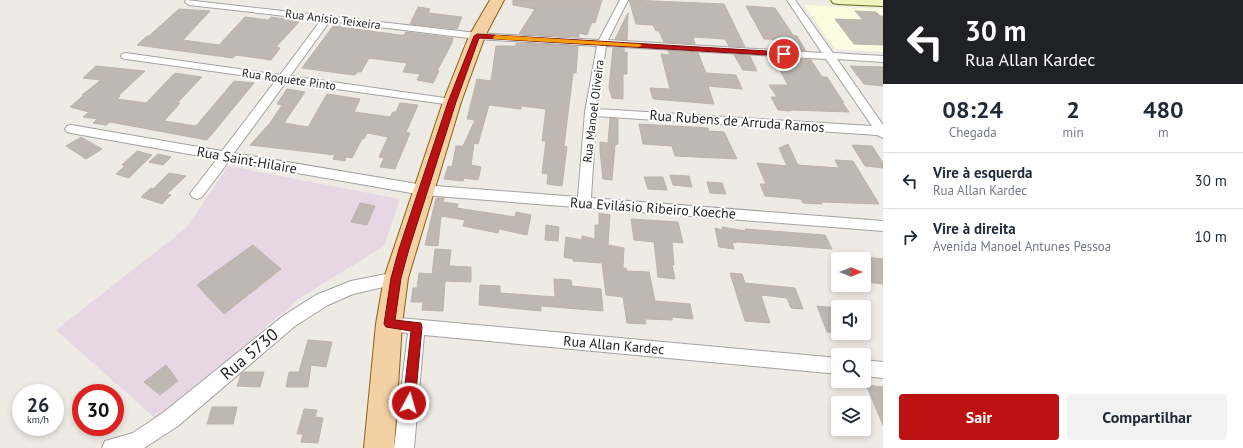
<!DOCTYPE html>
<html lang="pt">
<head>
<meta charset="utf-8">
<style>
	:root { --surface:#fff; --page:#f2f2f3; --text:#1f2937; --muted:#747a83; --line:#e0e1e3; --accent:#ba1213 }
	body { margin:0; font-family:"PT Sans",sans-serif; background:var(--page); color:var(--text); height:100vh; display:flex; flex-direction:column; font-size:15px; white-space:nowrap }
	* { box-sizing:border-box; margin:0 }
	p { font-size:13px; color:var(--muted) }
	.icon { flex:none; width:22px; height:22px; fill:none; stroke:currentColor; stroke-width:2; stroke-linecap:round; stroke-linejoin:round }
	.map { position:relative; flex:1; overflow:hidden }
	.details { display:flex; flex-direction:column; background:var(--surface); width:360px }
	.details>* { flex:none }
	.hud { background:#202124; color:#fff; overflow:hidden }
	.needle { width:26px; rotate:90deg }
	.tools { position:absolute; left:831px; top:252px; display:grid; gap:8px }
	.tools a { display:grid; place-items:center; width:40px; height:40px; border-radius:4px; background:var(--surface); box-shadow:0 2px 6px #0003; font-size:20px }
	.speed { position:absolute; left:12px; top:384px; display:flex; gap:8px; font-size:20px; font-weight:700; text-align:center }
	.speed>* { display:grid; place-content:center; width:52px; height:52px; border-radius:50%; background:var(--surface); box-shadow:0 2px 6px #0003; line-height:1 }
	.speed small { font-size:10px; font-weight:400 }
	.speed .limit { border:6px solid #d22; background:#fff; color:#111 }
	.pin { position:absolute; display:grid; place-items:center; width:34px; height:34px; color:#fff; margin:-17px; border:2px solid #fff; border-radius:50%; box-shadow:0 1px 4px #0007 }
	.me { position:absolute; width:44px; margin:-22px; rotate:6deg; stroke-linejoin:round; filter:drop-shadow(0 0 3px #0008) }
	.turn { display:flex; align-items:center; gap:14px; height:84px; padding:0 16px; font-size:18px }
	.turn .icon { width:52px; height:52px; stroke-width:2.5 }
	.turn b { display:block; font-size:28px; line-height:34px }
	.eta { display:flex; justify-content:space-evenly; align-items:center; height:68px; text-align:center }
	.eta b { font-size:24px; font-weight:700; line-height:28px }
	.cta { display:flex; gap:8px; margin-top:auto; padding:8px 16px }
	.cta a { flex:1; height:46px; border-radius:4px; background:var(--accent); color:#fff; font-size:16px; font-weight:700; line-height:46px; text-align:center }
	.cta a+a { background:var(--page); color:var(--text) }
	ul { padding:0; list-style:none }
	li { display:flex; align-items:center; gap:12px; height:56px; padding:0 16px; border-top:1px solid var(--line) }
	li div { flex:1 }
	li b { display:block; font-size:15px }
	li em { font-style:normal }
	main { display:flex; flex:1; min-height:0 }
	.map>svg:first-child { display:block }
	.industrial { fill:#e7d7e4 }
	.education { fill:#fcfce0 }
	.building { fill:#beb7b2; stroke:#beb2a9 }
	.lines { fill:none; stroke-linecap:round; stroke-linejoin:round }
	.street-casing { stroke:#a2a2a2; stroke-width:2 }
	.secondary-casing { stroke:#626b0f; stroke-width:2 }
	.primary-casing { stroke:#8b600d; stroke-width:2 }
	.street { fill:#fff; fill-rule:evenodd }
	.secondary { fill:#f1f4bd; fill-rule:evenodd }
	.primary { fill:#f3d1a5; fill-rule:evenodd }
	.route { fill:#ba1213; stroke:#790c0c }
	.slow { fill:#f59e0b }
	.labels { text-anchor:middle; dominant-baseline:central; stroke-width:4; stroke-linejoin:round; paint-order:stroke }
	.far-street-label { font-size:12px; fill:#1e1e1e; stroke:#fff }
	.street-label { font-size:14px; fill:#1e1e1e; stroke:#fff }
	.near-street-label { font-size:17px; fill:#1e1e1e; stroke:#fff }
</style>
</head>
<body>
<main>
<div class="map">
<svg width="883" height="448" viewBox="0 0 883 448">
	<rect width="100%" height="100%" fill="#eeebe5"/>
	<polygon class="industrial" points="228,166 400,199 384,246 300,298 157,420 56,330 186,228"/>
	<polygon class="education" points="804,5 883,9 883,52 835,49"/>
	<g class="building">
		<polygon points="513,0 602,0 595,23 592,22 587,35 579,33 579,37 519,34 535,9 513,5"/>
		<polygon points="629,0 724,4 745,47 729,46 725,39 693,37 695,44 664,42 659,31 656,31 653,25 636,24"/>
		<polygon points="746,6 775,8 793,35 797,36 806,51 793,50 787,40 764,39"/>
		<polygon points="418,7 430,9 428,13 462,17 457,29 410,24"/>
		<polygon points="179,9 210,11 183,40 219,45 245,17 268,20 271,17 300,21 276,47 280,48 271,60 236,55 233,58 137,45 147,36 149,36"/>
		<polygon points="855,11 876,12 880,16 883,16 883,45 854,44 835,19 863,20"/>
		<polygon points="628,13 627,40 615,39"/>
		<polygon points="333,26 400,35 404,35 406,32 453,38 452,41 453,41 437,71 439,71 433,83 417,80 420,74 403,72 407,63 369,58 361,72 357,72 356,74 353,75 302,68"/>
		<polygon points="516,43 578,46 576,73 573,73 564,146 567,147 562,186 547,184 548,174 542,173 546,141 542,141 546,109 521,106 521,109 489,105 478,144 474,143 471,165 481,167 478,180 464,178 463,181 444,179 448,166 452,167 456,146 463,146 475,120 467,119 477,79 491,81 496,46 516,46"/>
		<polygon points="613,48 625,49 623,52 627,52 627,74 623,74 623,99 612,98 609,87"/>
		<polygon points="668,51 698,53 706,73 736,75 742,89 708,86 714,104 653,99 650,88 670,89 661,54 670,55"/>
		<polygon points="734,55 750,56 757,71 743,70"/>
		<polygon points="799,59 811,60 822,77 827,77 844,103 842,102 849,112 791,110 791,111 778,110 771,97 777,97 769,85 788,85 775,61 801,63"/>
		<polygon points="96,66 145,71 118,96 120,96 117,99 146,103 175,73 202,77 178,102 180,103 164,121 196,126 234,81 254,83 207,140 110,122 106,125 93,123 97,119 83,117 89,112 70,107 84,95 82,95 101,80 83,78"/>
		<polygon points="850,66 883,67 883,86 864,84"/>
		<polygon points="287,89 305,92 284,123 308,127 327,94 360,99 354,112 390,117 393,112 396,112 400,103 418,105 406,132 410,133 395,169 380,167 384,158 379,157 388,137 367,133 364,139 362,139 352,158 346,157 345,161 333,159 335,155 250,145 270,123 282,105 277,104"/>
		<polygon points="610,118 618,119 618,144 615,145 612,180 603,179 600,151 600,142 608,143"/>
		<polygon points="639,124 708,128 709,131 724,132 737,159 675,156 672,146 643,144"/>
		<polygon points="81,137 102,149 86,159 66,146"/>
		<polygon points="788,144 798,165 839,168 835,160 853,161 879,204 821,202 822,204 803,203 801,199 765,196 760,184 766,184 757,163 787,166 779,148"/>
		<polygon points="852,145 872,146 883,163 883,168 865,166"/>
		<polygon points="137,151 152,155 129,178 116,174 125,166 122,165"/>
		<polygon points="158,154 171,157 163,165 149,162"/>
		<polygon points="169,173 186,176 167,194 171,195 162,204 141,197 151,188 153,189"/>
		<polygon points="670,175 689,176 692,187 673,185"/>
		<polygon points="644,177 663,177 667,190 648,189"/>
		<polygon points="707,182 722,183 726,194 710,193"/>
		<polygon points="436,198 444,198 443,202 458,204 457,208 515,217 516,212 531,215 527,235 499,229 498,233 463,226 465,220 441,216 438,246 425,245"/>
		<polygon points="360,203 375,206 367,225 351,222"/>
		<polygon points="599,213 610,215 608,245 624,248 623,268 626,268 627,271 649,272 655,301 690,304 693,319 672,317 672,320 645,319 646,324 627,323 623,297 606,295 602,263 573,261 573,259 564,257 566,237 582,240 582,236 595,239 595,225 599,225"/>
		<polygon points="631,219 678,222 683,243 672,242 674,265 672,265 675,279 658,277 654,242 634,240"/>
		<polygon points="546,225 559,227 558,241 545,240"/>
		<polygon points="722,227 746,231 745,229 825,235 832,249 738,242 732,243 734,249 719,247 715,228 723,230"/>
		<polygon points="253,245 281,269 224,314 197,285"/>
		<polygon points="435,249 451,250 449,266 471,267 471,282 445,281 443,311 422,310 423,302 411,302 413,288 417,288 419,273 432,274"/>
		<polygon points="865,257 883,259 883,284 864,282 864,259 866,260"/>
		<polygon points="730,273 742,274 745,283 795,288 803,309 791,308 787,298 761,295 770,323 745,321"/>
		<polygon points="554,279 571,280 572,286 601,289 603,311 541,306 541,311 479,305 480,285 500,286 500,293 555,297"/>
		<polygon points="817,306 838,308 838,333 827,332"/>
		<polygon points="308,340 332,342 326,367 311,365 308,387 286,387 289,372 299,372"/>
		<polygon points="166,365 178,381 160,395 144,382"/>
		<polygon points="244,372 264,372 260,387 237,386 241,374"/>
		<polygon points="866,385 883,387 883,425"/>
		<polygon points="212,407 237,407 233,424 207,424"/>
		<polygon points="304,409 317,410 315,417 323,418 318,443 301,442 303,434 297,434"/>
	</g>
	<g class="lines">
		<defs>
			<g id="street">
				<path d="M186 0 477 33 599 40 620 0H628L608 40 822 53 787 0H795L833 53 883 56V62L837 59 883 125V138L877 135 596 116 591 198 883 221V231L423 195 229 161 202 197 197 199 192 197 190 194 192 191 217 159 71 133 67 132 65 129 67 126 71 125 222 151 276 80 126 59 122 58 121 56 122 54 126 53 280 75 321 20 189 5 185 2ZM330 21 477 39 597 46 585 112 578 197 423 185 234 153 286 82 452 105 456 104 458 102 456 100 452 99 290 76ZM606 46 826 59 872 126 597 109Z"/>
				<polygon points="396,272 401,273 404,278 401,283 353,294 328,305 295,326 178,426 144,448 102,448 105,441 133,433 164,412 283,316 316,295 351,281"/>
				<polygon points="389,317 838,358 838,374 424,335 414,448 394,448 408,333 389,331 383,329 381,324 383,319"/>
				<polygon points="864,360 883,362 883,378 864,376"/>
			</g>
			<polygon id="secondary" points="831,0 883,0 883,6 838,4 833,3"/>
			<polygon id="primary" points="490,0 504,0 485,36 461,102 408,278 402,324 394,448 364,448 376,324 384,278 443,102 469,36"/>
		</defs>
		<use href="#street" class="street-casing"/>
		<use href="#secondary" class="secondary-casing"/>
		<use href="#primary" class="primary-casing"/>
		<use href="#street" class="street"/>
		<use href="#secondary" class="secondary"/>
		<use href="#primary" class="primary"/>
	</g>
	<polygon class="route" points="477,34 784,52 787,54 784,56 479,38 456,102 409,249 401,278 395,320 421,323 422,327 415,403 413,407 409,408 405,407 403,403 411,331 386,327 384,324 391,278 399,249 448,102 474,36"/>
	<polygon class="slow" points="496,35 639,44 642,45 639,47 494,39 493,37"/>
	<g class="labels">
		<g class="far-street-label">
			<text transform="translate(333 19) rotate(7)">Rua Anísio Teixeira</text>
			<text transform="translate(289 79) rotate(8)">Rua Roquete Pinto</text>
			<text transform="translate(593 111) rotate(-83)">Rua Manoel Oliveira</text>
		</g>
		<g class="street-label">
			<text transform="translate(737 121) rotate(4)">Rua Rubens de Arruda Ramos</text>
			<text transform="translate(247 160) rotate(10)">Rua Saint-Hilaire</text>
			<text transform="translate(653 208) rotate(4)">Rua Evilásio Ribeiro Koeche</text>
			<text transform="translate(614 345) rotate(5)">Rua Allan Kardec</text>
		</g>
		<g class="near-street-label">
			<text transform="translate(249 354) rotate(-40)">Rua 5730</text>
		</g>
	</g>
</svg>
<div class="tools">
<a><svg class="needle" viewBox="-14 -14 28 28"><path d="M0-13l5 13h-10z" fill="#e53935"/><path d="M0 13l5-13h-10z" fill="#747a83"/></svg></a>
<a><svg class="icon" aria-label="sound" viewBox="0 0 24 24"><path d="M4 9h4l5-4v14l-5-4H4zM17 9q2 3 0 6"/></svg></a>
<a><svg class="icon" aria-label="search" viewBox="0 0 24 24"><circle cx="10" cy="10" r="6"/><path d="M15 15l6 6"/></svg></a>
<a><svg class="icon" aria-label="layers" viewBox="0 0 24 24"><path d="M12 4l9 5-9 5-9-5zM3 14l9 5 9-5"/></svg></a>
</div>
<div class="speed"><div>26<small>km/h</small></div><div class="limit">30</div></div>
<div class="pin" style="left:784px;top:54px;background:#d93025"><svg class="icon" aria-label="arrive" viewBox="0 0 24 24"><path d="M6 21V4h12l-3 4 3 4H6"/></svg></div>
<svg class="me" style="left:409px;top:403px" viewBox="-20 -20 40 40"><circle r="17" fill="#ba1213" stroke="#fff" stroke-width="3"/><path d="M0-11L8 9 0 5-8 9z" fill="#fff"/></svg>
</div>
<section class="details">
<div class="hud">
<div class="turn"><svg class="icon" aria-label="left" viewBox="0 0 24 24"><path d="M17 20v-9H6M10 6l-5 5 5 5"/></svg><div><b>30 m</b>Rua Allan Kardec</div></div>
</div>
<div class="eta">
<div><b>08:24</b><p>Chegada</p></div>
<div><b>2</b><p>min</p></div>
<div><b>480</b><p>m</p></div>
</div>
<ul>
<li><svg class="icon" aria-label="left" viewBox="0 0 24 24"><path d="M17 20v-9H6M10 6l-5 5 5 5"/></svg><div><b>Vire à esquerda</b><p>Rua Allan Kardec</p></div><em>30 m</em></li>
<li><svg class="icon" aria-label="right" viewBox="0 0 24 24"><path d="M7 20v-9h11M14 6l5 5-5 5"/></svg><div><b>Vire à direita</b><p>Avenida Manoel Antunes Pessoa</p></div><em>10 m</em></li>
</ul>
<div class="cta"><a>Sair</a><a>Compartilhar</a></div>
</section>
</main>
</body>
</html>
